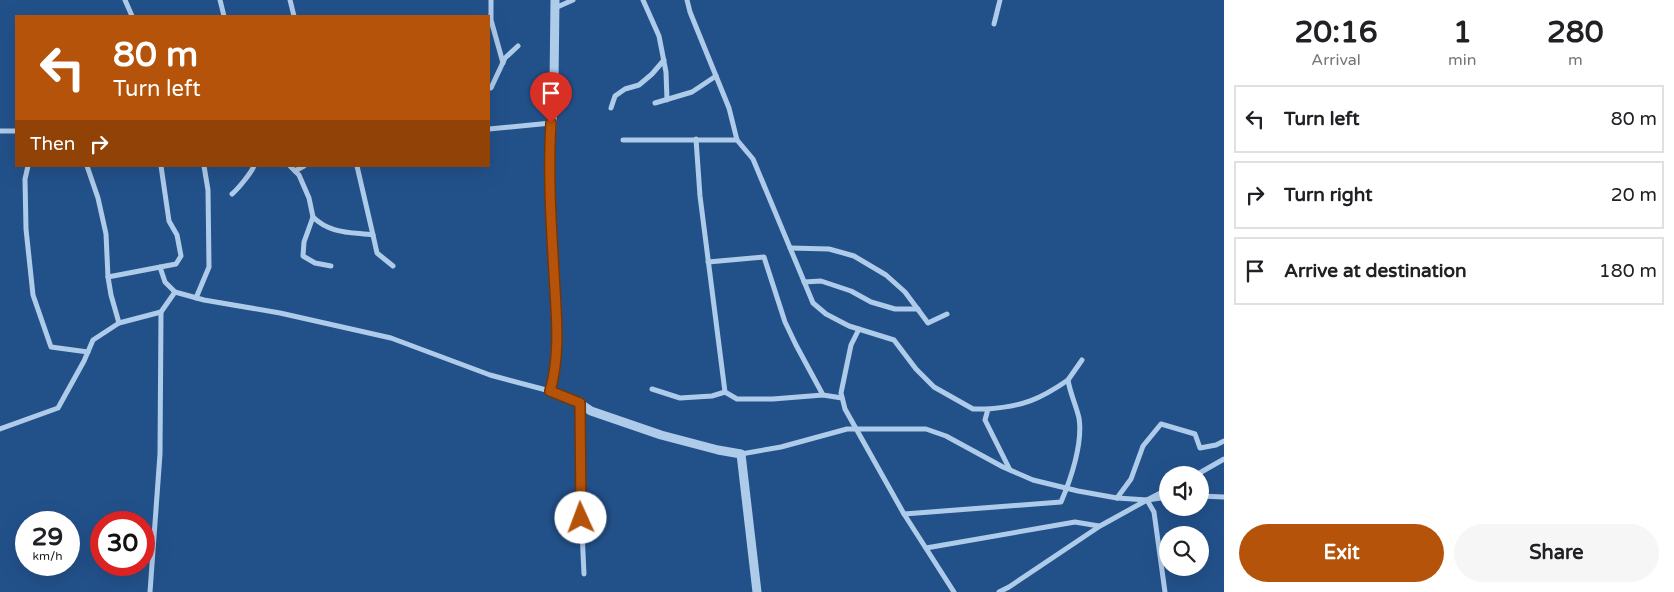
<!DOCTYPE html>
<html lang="en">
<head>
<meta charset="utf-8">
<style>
	:root { --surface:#fff; --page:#f6f6f6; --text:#202124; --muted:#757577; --line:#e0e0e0; --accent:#b45309 }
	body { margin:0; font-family:"Varela Round",sans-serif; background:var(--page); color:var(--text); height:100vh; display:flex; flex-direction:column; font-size:19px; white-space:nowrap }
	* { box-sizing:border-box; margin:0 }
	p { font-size:16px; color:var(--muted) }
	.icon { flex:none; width:28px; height:28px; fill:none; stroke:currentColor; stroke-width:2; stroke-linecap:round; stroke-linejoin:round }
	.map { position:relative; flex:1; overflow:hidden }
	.drawer { display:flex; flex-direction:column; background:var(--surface); width:450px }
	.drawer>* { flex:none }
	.banner { position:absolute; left:15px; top:15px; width:475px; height:152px; border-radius:0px; box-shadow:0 5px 20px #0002; background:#b45309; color:#fff; overflow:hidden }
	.controls { position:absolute; left:1159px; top:466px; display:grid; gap:10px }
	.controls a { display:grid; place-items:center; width:50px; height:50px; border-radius:50%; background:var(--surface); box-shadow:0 5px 20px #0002; font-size:25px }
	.speed { position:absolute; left:15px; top:511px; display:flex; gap:10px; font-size:25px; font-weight:700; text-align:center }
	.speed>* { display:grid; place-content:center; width:65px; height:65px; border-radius:50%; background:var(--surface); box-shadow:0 5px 20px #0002; line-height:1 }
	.speed small { font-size:12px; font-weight:400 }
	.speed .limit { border:8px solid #d22; background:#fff; color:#111 }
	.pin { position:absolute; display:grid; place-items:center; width:42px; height:42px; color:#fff; margin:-51px -21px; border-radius:50% 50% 50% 0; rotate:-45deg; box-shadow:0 0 5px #0007 }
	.pin .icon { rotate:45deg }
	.me { position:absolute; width:55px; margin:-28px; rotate:358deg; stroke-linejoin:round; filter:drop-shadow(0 0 4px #0008) }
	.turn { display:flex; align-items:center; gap:18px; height:105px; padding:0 15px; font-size:22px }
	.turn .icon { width:65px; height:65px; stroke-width:2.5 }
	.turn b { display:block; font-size:35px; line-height:42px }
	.then { display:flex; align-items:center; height:48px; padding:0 15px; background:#0003; gap:10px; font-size:19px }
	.eta { display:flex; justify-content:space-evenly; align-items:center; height:85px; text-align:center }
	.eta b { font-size:30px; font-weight:700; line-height:35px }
	.action { display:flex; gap:10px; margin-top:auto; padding:10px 15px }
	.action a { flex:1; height:58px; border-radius:30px; background:var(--accent); color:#fff; font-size:20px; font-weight:700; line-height:58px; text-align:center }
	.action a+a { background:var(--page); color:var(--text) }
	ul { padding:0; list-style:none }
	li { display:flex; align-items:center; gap:15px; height:68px; margin:0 10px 8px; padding:0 5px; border:2px solid var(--line); border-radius:0px }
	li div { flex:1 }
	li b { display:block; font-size:19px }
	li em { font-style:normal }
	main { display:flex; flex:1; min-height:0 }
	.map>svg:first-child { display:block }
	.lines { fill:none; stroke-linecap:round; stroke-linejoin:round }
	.minor { stroke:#afcbea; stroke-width:5 }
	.tertiary { stroke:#afcbea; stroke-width:9 }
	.route-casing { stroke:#753606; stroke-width:12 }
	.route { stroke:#b45309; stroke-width:9 }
</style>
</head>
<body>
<main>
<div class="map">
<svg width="1224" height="592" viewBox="0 0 1224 592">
	<rect width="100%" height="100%" fill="#22518a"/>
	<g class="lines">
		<g class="minor">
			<polyline points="125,0 132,16"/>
			<polyline points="220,0 224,16"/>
			<polyline points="290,0 294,16"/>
			<polyline points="491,0 491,20 503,63"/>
			<polyline points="643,0 659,36 666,72 667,100"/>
			<polyline points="687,0 690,12 729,108 737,140"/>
			<polyline points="555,8 573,0"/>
			<polyline points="994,24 1000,0"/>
			<polyline points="489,88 491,88 505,58 518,46"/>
			<polyline points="655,103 692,92 716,76"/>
			<polyline points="611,108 615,96 625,89 639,85 652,74 664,60"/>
			<polyline points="489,129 551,123"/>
			<polyline points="0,131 16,131"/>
			<polyline points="696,139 700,196 725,392 737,399 773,399 823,395"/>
			<polyline points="623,140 737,140 753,159 813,303 826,314 849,326 894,340 916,369 934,387 973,409 988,409"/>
			<polyline points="28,166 25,179 26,229 33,295 51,347 88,352"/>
			<polyline points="87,166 98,198 106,234 108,277 111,295 119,323"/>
			<polyline points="290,166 299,175 309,198 313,217 304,242 303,256 315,263 331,266"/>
			<polyline points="357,166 373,235"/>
			<polyline points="295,171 304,166"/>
			<path d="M232 194C238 189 251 173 254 166"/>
			<path d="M313 217C330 234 351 232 373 235L377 253 393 266"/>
			<polyline points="790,248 829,249 854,256 886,275 905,292 928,323 947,314"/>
			<polyline points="708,262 764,257 785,322 796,345 823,395 842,398"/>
			<polyline points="160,267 165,282 175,292"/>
			<polyline points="108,277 176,264 181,256 177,235 169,221 161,166"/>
			<polyline points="804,282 821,281 851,291 871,302 895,309 918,309"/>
			<polyline points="196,298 209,267 208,190 204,166"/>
			<polyline points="859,329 851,345 841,393 845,409 904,514 954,592"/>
			<polyline points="652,389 680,398 712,396 725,392"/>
			<polyline points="579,404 579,466 584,574"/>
			<polyline points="0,429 58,408 84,361 93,340 119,323 161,312 175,292 204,300 280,313 391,338 490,375 550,391"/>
			<polyline points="741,454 781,447 847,429 926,429 946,436 1003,467 1033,480 1078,491 1117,498 1147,500 1168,489"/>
			<path d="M1010 470 985 420 988 409C1023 406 1039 400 1068 380"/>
			<polyline points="1196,475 1224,459"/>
			<polyline points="1200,496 1224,497"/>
			<polyline points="1117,498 1131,479 1143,446 1161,424 1195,434 1200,448 1216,445 1224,441"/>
			<polyline points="1147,500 1154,512 1165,592"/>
			<path d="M904 514 1061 502C1071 479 1083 443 1079 418 1076 405 1070 393 1068 380L1082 360"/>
			<polyline points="926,548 1075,522 1099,526"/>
			<polyline points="150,592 160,454 161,312"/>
			<polyline points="999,592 1009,587 1100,526 1147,500 1168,497"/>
		</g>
		<polyline class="tertiary" points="555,0 554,84 550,158 552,231 556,315 555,373 550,391 579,403 591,411 661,435 718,450 741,454 757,592"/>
	</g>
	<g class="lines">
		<defs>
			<path id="route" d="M551 123C548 172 551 223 554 273 556 312 561 353 550 391L580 403 581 518"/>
		</defs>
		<use href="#route" class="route-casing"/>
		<use href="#route" class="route"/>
	</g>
</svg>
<div class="controls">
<a><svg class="icon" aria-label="sound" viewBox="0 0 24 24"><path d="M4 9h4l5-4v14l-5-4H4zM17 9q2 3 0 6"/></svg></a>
<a><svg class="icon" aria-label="search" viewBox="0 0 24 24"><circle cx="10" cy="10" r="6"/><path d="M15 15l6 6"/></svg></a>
</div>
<div class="speed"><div>29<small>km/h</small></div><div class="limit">30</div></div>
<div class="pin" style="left:551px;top:123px;background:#d93025"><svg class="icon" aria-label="arrive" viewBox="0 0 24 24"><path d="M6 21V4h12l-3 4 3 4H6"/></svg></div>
<svg class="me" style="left:581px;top:518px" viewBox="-20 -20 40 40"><circle r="19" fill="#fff"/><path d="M0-13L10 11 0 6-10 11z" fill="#b45309"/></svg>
<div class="banner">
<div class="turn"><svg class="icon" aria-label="left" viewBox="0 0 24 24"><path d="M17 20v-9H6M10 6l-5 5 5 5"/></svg><div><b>80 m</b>Turn left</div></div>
<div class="then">Then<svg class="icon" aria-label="right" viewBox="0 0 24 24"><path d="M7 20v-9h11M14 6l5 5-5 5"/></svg></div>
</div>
</div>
<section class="drawer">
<div class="eta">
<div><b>20:16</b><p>Arrival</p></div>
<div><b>1</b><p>min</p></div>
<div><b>280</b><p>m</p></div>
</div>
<ul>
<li><svg class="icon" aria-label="left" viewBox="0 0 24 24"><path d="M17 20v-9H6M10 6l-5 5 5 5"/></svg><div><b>Turn left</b></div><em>80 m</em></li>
<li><svg class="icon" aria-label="right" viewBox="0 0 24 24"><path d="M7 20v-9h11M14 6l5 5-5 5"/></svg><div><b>Turn right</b></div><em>20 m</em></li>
<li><svg class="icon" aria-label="arrive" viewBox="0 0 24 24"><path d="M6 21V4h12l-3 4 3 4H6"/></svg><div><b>Arrive at destination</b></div><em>180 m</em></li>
</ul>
<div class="action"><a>Exit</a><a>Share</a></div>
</section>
</main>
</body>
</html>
